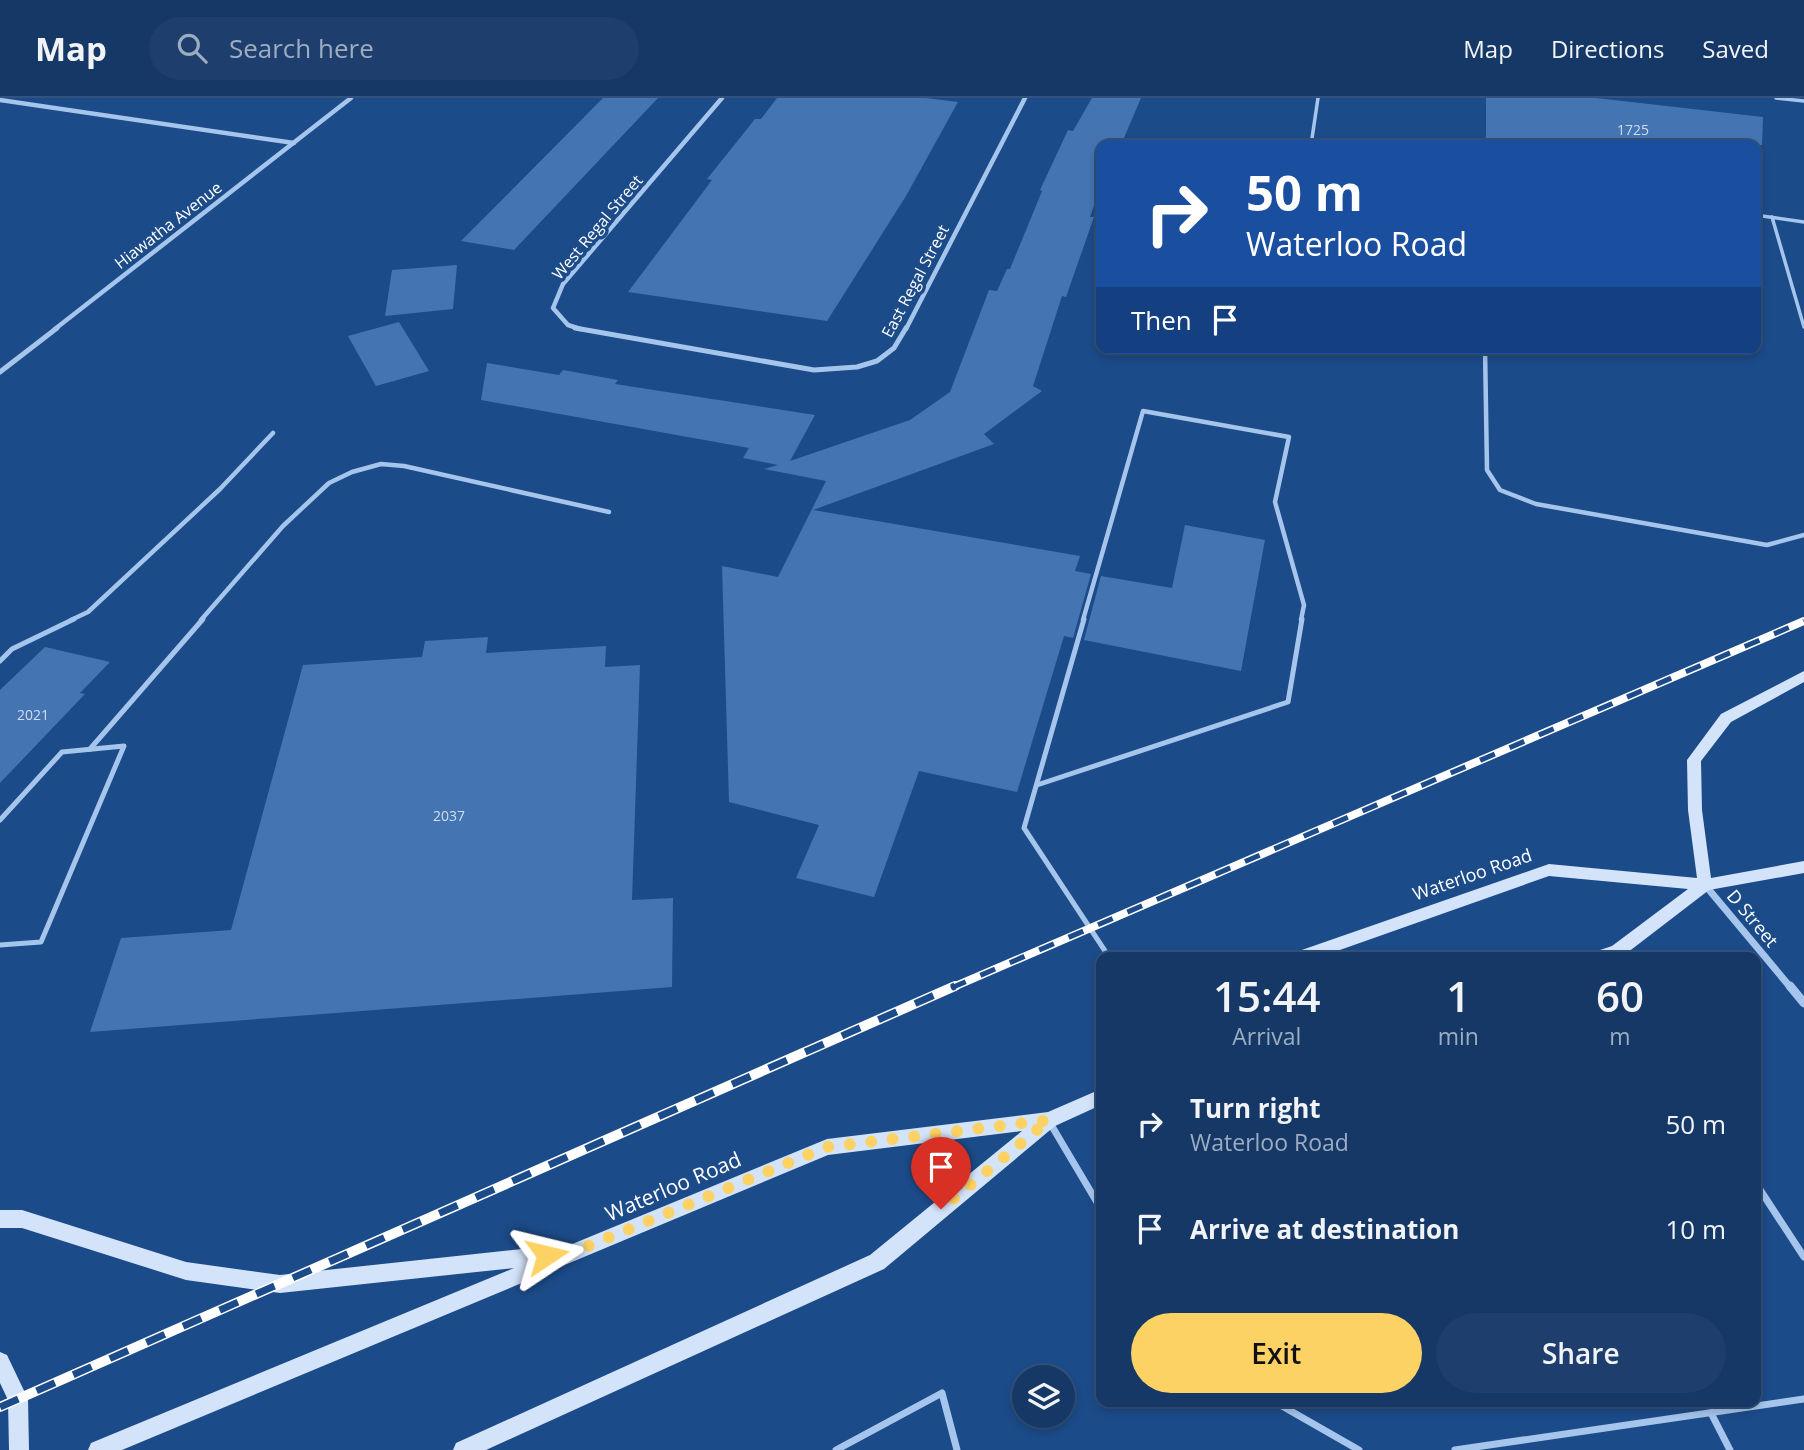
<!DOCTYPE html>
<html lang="en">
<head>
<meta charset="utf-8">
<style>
	:root { --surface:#153867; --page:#1e3f6d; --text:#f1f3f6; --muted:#9dacc0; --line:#34527b; --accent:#fdd264 }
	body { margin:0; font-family:"Open Sans",sans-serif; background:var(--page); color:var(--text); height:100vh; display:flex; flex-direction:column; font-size:26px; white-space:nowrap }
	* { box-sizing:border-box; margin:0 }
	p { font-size:23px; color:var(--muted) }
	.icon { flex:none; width:38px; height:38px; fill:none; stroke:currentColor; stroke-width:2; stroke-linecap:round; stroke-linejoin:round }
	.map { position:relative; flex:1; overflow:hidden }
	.details { position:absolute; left:1096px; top:854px; width:665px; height:455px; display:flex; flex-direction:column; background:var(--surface); border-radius:14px; box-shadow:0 4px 10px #0003,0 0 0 2px var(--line) }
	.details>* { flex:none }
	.top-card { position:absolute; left:1096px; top:42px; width:665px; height:214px; border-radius:14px; box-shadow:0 4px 10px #0003,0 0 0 2px var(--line); background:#1a4fa0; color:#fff; overflow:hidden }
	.buttons { position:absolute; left:1012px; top:1267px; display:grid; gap:14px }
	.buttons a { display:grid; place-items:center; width:63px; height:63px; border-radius:50%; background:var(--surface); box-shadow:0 4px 10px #0003,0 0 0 2px var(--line); font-size:35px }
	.pin { position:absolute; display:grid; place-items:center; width:60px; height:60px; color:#fff; margin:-72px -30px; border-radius:50% 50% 50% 0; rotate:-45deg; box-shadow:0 0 7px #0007 }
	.pin .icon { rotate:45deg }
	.me { position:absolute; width:77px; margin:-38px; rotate:80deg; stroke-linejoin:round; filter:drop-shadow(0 0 5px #0008) }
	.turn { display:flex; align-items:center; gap:24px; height:147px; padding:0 35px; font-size:32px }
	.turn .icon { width:91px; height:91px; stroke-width:2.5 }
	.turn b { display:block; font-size:49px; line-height:60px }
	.then { display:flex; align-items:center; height:66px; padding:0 35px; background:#0003; gap:14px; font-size:26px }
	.eta { display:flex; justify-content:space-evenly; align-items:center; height:119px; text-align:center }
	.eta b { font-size:42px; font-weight:600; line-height:49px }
	.cta { display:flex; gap:14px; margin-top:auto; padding:14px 35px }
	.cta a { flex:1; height:80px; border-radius:42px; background:var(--accent); color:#111; font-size:28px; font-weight:600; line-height:80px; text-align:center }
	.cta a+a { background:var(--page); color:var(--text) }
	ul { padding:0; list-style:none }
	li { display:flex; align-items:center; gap:21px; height:105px; padding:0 35px }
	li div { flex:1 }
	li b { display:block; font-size:26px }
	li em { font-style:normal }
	header { display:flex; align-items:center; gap:42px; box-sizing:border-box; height:98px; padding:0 35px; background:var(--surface); border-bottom:2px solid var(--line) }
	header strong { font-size:33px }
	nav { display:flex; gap:38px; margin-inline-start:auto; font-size:24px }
	.search { width:490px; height:63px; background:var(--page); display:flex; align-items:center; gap:18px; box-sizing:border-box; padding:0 24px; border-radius:38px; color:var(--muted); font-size:26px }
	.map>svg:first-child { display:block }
	.building { fill:#4474b2 }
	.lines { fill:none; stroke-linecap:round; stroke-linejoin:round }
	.lane-far3 { stroke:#a6c5ec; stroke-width:3.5 }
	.lane-far2 { stroke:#a6c5ec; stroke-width:4.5 }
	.lane-far1 { stroke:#a6c5ec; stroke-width:5 }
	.lane { stroke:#a6c5ec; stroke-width:7 }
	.street-far3 { stroke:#a6c5ec; stroke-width:4.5 }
	.street-far2 { stroke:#a6c5ec; stroke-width:5 }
	.street-far1 { stroke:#a6c5ec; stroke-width:7 }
	.street { stroke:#a6c5ec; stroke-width:9 }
	.secondary { fill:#d3e3f9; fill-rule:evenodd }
	.rail-far1-casing { stroke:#fff; stroke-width:8 }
	.rail-casing { stroke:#fff; stroke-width:10 }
	.rail-far1 { stroke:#1c4b89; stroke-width:5; stroke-dasharray:16; stroke-linecap:butt }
	.rail { stroke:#1c4b89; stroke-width:7; stroke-dasharray:20; stroke-linecap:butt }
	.route { stroke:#fdd264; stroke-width:12; stroke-dasharray:0 21.6 }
	.labels { text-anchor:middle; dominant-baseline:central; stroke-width:7; stroke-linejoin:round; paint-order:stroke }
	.number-label { font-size:14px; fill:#d0dcec }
	.far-street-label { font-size:16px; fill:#fff; stroke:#1c4b89 }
	.street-label { font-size:18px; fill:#fff; stroke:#1c4b89 }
	.near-street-label { font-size:21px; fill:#fff; stroke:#1c4b89 }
</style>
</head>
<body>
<header>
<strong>Map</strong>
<div class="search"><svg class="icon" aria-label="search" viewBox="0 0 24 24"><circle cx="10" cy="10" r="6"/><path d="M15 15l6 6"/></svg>Search here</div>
<nav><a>Map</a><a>Directions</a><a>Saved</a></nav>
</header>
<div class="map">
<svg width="1804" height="1352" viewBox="0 0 1804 1352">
	<rect width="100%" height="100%" fill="#1c4b89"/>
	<g class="building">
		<polygon points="603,0 658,0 514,152 461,143"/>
		<polygon points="777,0 926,0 958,4 906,98 827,223 628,194 712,82 707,81 755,21 761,21"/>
		<polygon points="1092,0 1141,0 1121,47 1101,47 1101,88 1090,119 1094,119 1066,199 1062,198 1033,288 1042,293 984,336 994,346 813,412 1080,458 1075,473 1091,476 1073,540 1064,538 1017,694 919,673 874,799 796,780 819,727 729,704 722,468 778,479 826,383 764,371 778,367 743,360 749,350 481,302 487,265 559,277 563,272 618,282 615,286 815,317 790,363 910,322 950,294 989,192 997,193 1007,171 1010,171 1042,93 1040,92 1068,32 1073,33"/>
		<polygon points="1486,0 1596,0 1763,19 1762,47 1521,47 1486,43"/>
		<polygon points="457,167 453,211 385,218 392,172"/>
		<polygon points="399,224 429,273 376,288 348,238"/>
		<polygon points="1185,427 1265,442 1241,573 1084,542 1101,478 1172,490"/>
		<polygon points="488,539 486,555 606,548 605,569 640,567 632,802 673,800 672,889 90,934 121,840 231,832 303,567 422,559 425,543"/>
		<polygon points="45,549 110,564 80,595 85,596 0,685 0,592"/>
	</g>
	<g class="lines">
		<g class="lane-far3">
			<polyline points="1776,0 1804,3"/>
			<polyline points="1311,47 1318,0"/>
			<polyline points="1755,117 1804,124"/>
			<polyline points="1772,119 1804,229"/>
		</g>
		<g class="lane-far2">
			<polyline points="1485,250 1487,372 1500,392 1536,406 1767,447 1804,437"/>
			<polyline points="71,522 88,514 220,391 273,335"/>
			<polyline points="201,522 283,428 329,385 352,374 381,366 404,368 609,414"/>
			<polyline points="1083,522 1143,313 1289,339 1275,404 1304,507 1301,522"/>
		</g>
		<g class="lane-far1">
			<polyline points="1084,521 1024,730 1109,859"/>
			<polyline points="0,563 12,551 74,521"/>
			<polyline points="90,651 203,521"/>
			<polyline points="1037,687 1288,604 1302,521"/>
			<polyline points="0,722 62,654 124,648 41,844 0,847"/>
		</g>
		<g class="lane">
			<polyline points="1050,1025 1101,1111"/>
			<polyline points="1755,1084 1804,1159"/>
			<polyline points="1275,1304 1359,1352"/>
			<polyline points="1711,1315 1730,1352"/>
			<polyline points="836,1352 942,1295 957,1352"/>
			<polyline points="1455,1352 1804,1301"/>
		</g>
		<g class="street-far3">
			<polyline points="0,2 294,45"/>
			<polyline points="55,231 351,0"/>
			<polyline points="580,231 568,227 553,210 563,186 722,0"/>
			<polyline points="906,231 1025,0"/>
		</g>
		<g class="street-far2">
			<polyline points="575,230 814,272 857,269 877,263 894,250 906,230"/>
			<polyline points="0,274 57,230"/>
		</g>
		<polyline class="street-far1" points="1705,787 1791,890"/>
		<polyline class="street" points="1790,888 1804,905"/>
		<g class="secondary">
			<polygon points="1804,573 1804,584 1731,624 1701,663 1702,712 1711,780 1804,763 1804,775 1709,792 1623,858 1592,859 1594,854 1612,848 1688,791 1549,778 1320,859 1294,859 1296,854 1549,766 1697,780 1688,712 1687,662 1721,616"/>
			<polygon points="1101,991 1101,1007 1055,1028 884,1171 486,1352 453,1352 456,1345 870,1157 1022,1033 828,1057 122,1352 88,1352 91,1345 514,1170 280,1195 186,1182 22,1130 0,1130 0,1112 22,1112 186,1164 280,1177 559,1147 565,1149 827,1041 1048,1014"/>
			<polygon points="0,1254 7,1257 28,1301 29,1352 9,1352 8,1302 0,1285"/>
		</g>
		<defs>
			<polyline id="rail-far1" points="951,890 1804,523"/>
			<polyline id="rail" points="0,1309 955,888"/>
		</defs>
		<use href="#rail-far1" class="rail-far1-casing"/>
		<use href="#rail" class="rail-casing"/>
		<use href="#rail-far1" class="rail-far1"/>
		<use href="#rail" class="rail"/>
	</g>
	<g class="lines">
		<polyline class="route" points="547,1157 574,1154 827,1049 1049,1022 941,1111"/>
	</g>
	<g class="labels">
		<g class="number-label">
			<text x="1633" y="31">1725</text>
			<text x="33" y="616">2021</text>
			<text x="449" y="717">2037</text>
		</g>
		<g class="far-street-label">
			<text transform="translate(168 127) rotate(-38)">Hiawatha Avenue</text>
			<text transform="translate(597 129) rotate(-50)">West Regal Street</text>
			<text transform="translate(915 183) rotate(-62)">East Regal Street</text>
		</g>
		<g class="street-label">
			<text transform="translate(1472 776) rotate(-19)">Waterloo Road</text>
			<text transform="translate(1753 820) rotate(50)">D Street</text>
		</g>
		<g class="near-street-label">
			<text transform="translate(673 1088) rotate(-23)">Waterloo Road</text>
		</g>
	</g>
</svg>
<div class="buttons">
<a><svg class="icon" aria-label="layers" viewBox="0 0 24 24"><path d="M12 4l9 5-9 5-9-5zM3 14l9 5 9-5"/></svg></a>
</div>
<div class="pin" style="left:941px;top:1111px;background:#d93025"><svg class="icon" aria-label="arrive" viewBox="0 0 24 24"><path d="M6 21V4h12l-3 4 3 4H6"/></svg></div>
<svg class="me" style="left:547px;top:1157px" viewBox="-20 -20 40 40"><path d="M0-17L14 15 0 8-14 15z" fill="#fdd264" stroke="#fff" stroke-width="4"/></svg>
<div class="top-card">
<div class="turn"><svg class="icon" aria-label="right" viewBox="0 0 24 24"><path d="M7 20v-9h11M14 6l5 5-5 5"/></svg><div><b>50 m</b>Waterloo Road</div></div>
<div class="then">Then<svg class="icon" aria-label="arrive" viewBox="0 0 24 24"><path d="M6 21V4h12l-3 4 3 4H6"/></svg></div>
</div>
<section class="details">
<div class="eta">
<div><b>15:44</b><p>Arrival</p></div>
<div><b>1</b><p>min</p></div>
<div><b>60</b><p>m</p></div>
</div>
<ul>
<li><svg class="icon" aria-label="right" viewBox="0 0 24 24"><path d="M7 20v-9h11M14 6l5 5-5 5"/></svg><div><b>Turn right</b><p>Waterloo Road</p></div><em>50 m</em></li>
<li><svg class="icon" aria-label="arrive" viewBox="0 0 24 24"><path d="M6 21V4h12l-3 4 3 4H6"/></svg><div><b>Arrive at destination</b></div><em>10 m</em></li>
</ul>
<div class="cta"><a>Exit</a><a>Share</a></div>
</section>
</div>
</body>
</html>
